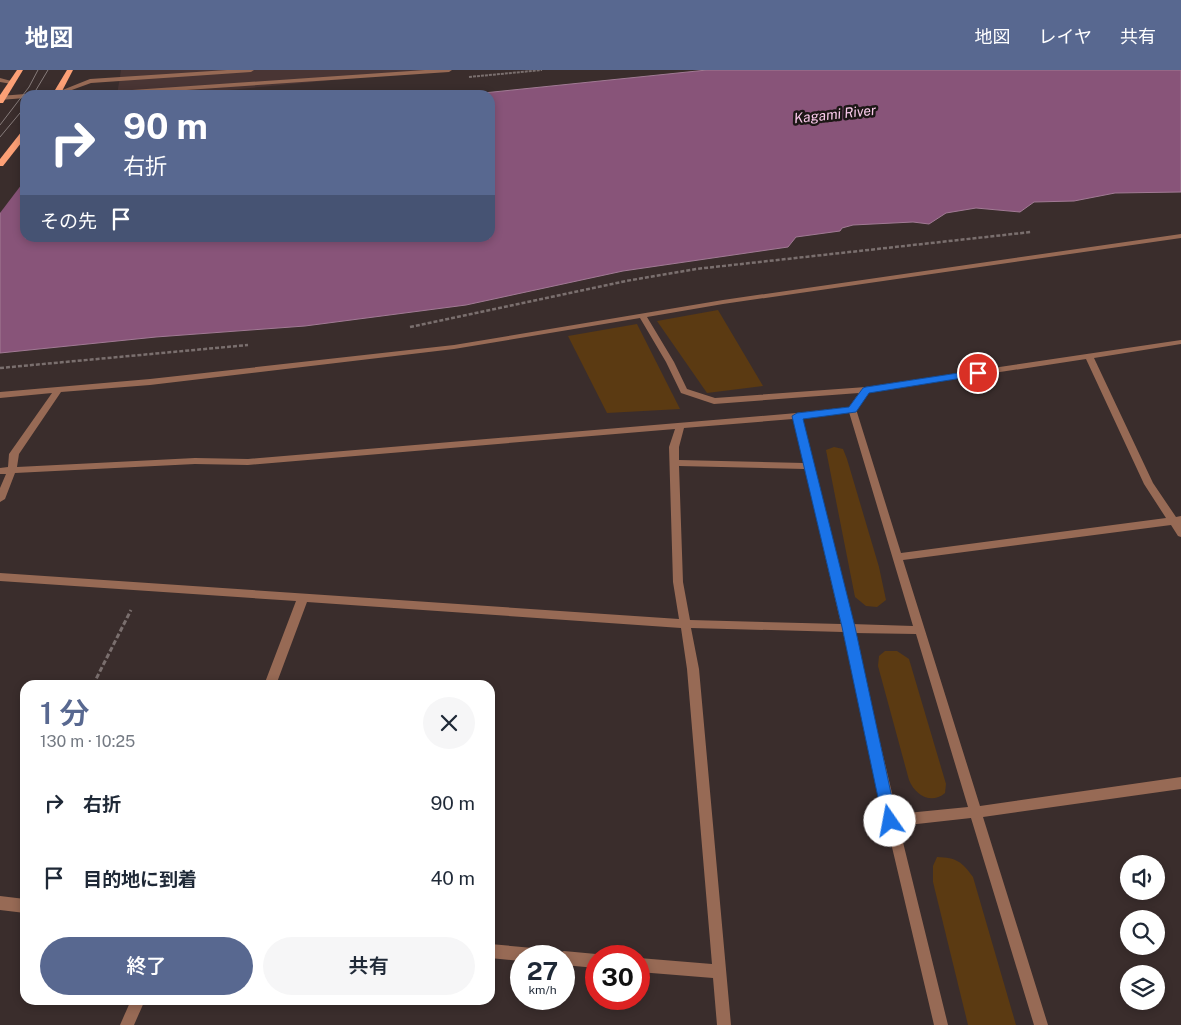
<!DOCTYPE html>
<html lang="ja">
<head>
<meta charset="utf-8">
<style>
	:root { --surface:#fff; --page:#f6f6f7; --text:#1f2937; --muted:#747a83; --accent:#586890 }
	body { margin:0; font-family:"Public Sans","Noto Sans JP",sans-serif; background:var(--page); color:var(--text); height:100vh; display:flex; flex-direction:column; font-size:19px; white-space:nowrap }
	* { box-sizing:border-box; margin:0 }
	p { font-size:16px; color:var(--muted) }
	.icon { flex:none; width:28px; height:28px; fill:none; stroke:currentColor; stroke-width:2; stroke-linecap:round; stroke-linejoin:round }
	.map { position:relative; flex:1; overflow:hidden }
	.panel { position:absolute; left:20px; top:610px; width:475px; height:325px; display:flex; flex-direction:column; background:var(--surface); border-radius:15px; box-shadow:0 2px 8px #0003 }
	.panel>* { flex:none }
	.hud { position:absolute; left:20px; top:20px; width:475px; height:152px; border-radius:15px; box-shadow:0 2px 8px #0003; background:#586890; color:#fff; overflow:hidden }
	.tools { position:absolute; left:1120px; top:785px; display:grid; gap:10px }
	.tools a { display:grid; place-items:center; width:45px; height:45px; border-radius:50%; background:var(--surface); box-shadow:0 2px 8px #0003; font-size:25px }
	.speed { position:absolute; left:510px; top:875px; display:flex; gap:10px; font-size:25px; font-weight:700; text-align:center }
	.speed>* { display:grid; place-content:center; width:65px; height:65px; border-radius:50%; background:var(--surface); box-shadow:0 2px 8px #0003; line-height:1 }
	.speed small { font-size:12px; font-weight:400 }
	.speed .limit { border:8px solid #d22; background:#fff; color:#111 }
	.pin { position:absolute; display:grid; place-items:center; width:42px; height:42px; color:#fff; margin:-21px; border:2px solid #fff; border-radius:50%; box-shadow:0 1px 5px #0007 }
	.me { position:absolute; width:55px; margin:-28px; rotate:348deg; stroke-linejoin:round; filter:drop-shadow(0 0 4px #0008) }
	.turn { display:flex; align-items:center; gap:18px; height:105px; padding:0 20px; font-size:22px }
	.turn .icon { width:65px; height:65px; stroke-width:2.5 }
	.turn b { display:block; font-size:35px; line-height:42px }
	.then { display:flex; align-items:center; height:48px; padding:0 20px; background:#0003; gap:10px; font-size:19px }
	.round { display:grid; place-items:center; flex:none; width:52px; height:52px; border-radius:26px; background:var(--page) }
	.summary { display:flex; align-items:center; justify-content:space-between; height:85px; padding:0 20px }
	h1 { font-size:30px; font-weight:600; line-height:38px; color:var(--accent) }
	.action { display:flex; gap:10px; margin-top:auto; padding:10px 20px }
	.action a { flex:1; height:58px; border-radius:30px; background:var(--accent); color:#fff; font-size:20px; font-weight:600; line-height:58px; text-align:center }
	.action a+a { background:var(--page); color:var(--text) }
	ul { padding:0; list-style:none }
	li { display:flex; align-items:center; gap:15px; height:75px; padding:0 20px }
	li div { flex:1 }
	li b { display:block; font-size:19px }
	li em { font-style:normal }
	header { display:flex; align-items:center; gap:30px; box-sizing:border-box; height:70px; padding:0 25px; background:var(--accent); color:#fff }
	header strong { font-size:24px }
	nav { display:flex; gap:28px; margin-inline-start:auto; font-size:18px }
	.map>svg:first-child { display:block }
	.built { fill:#493534 }
	.green { fill:#5b3a12 }
	.water { fill:#885479; stroke:#a17a94 }
	.pier { fill:#3a2d2c }
	.lines { fill:none; stroke-linecap:round; stroke-linejoin:round }
	.path-far2 { stroke:#7a6f6e; stroke-width:2; stroke-dasharray:3 1; stroke-linecap:butt }
	.path-far1 { stroke:#7a6f6e; stroke-width:2.5; stroke-dasharray:4 2; stroke-linecap:butt }
	.path { stroke:#7a6f6e; stroke-width:3; stroke-dasharray:5 2.5; stroke-linecap:butt }
	.minor { fill:#976a55; fill-rule:evenodd }
	.tertiary { fill:#976a55; fill-rule:evenodd }
	.primary { fill:#fca076; fill-rule:evenodd }
	.tram { stroke:#877c7b; stroke-width:1 }
	.route { fill:#1a73e8; stroke:#114b97 }
	.labels { text-anchor:middle; dominant-baseline:central; stroke-width:5; stroke-linejoin:round; paint-order:stroke }
	.far-water-label { font-size:14px; font-style:italic; fill:#facaeb; stroke:#1d1716 }
</style>
</head>
<body>
<header>
<strong>地図</strong>
<nav><a>地図</a><a>レイヤ</a><a>共有</a></nav>
</header>
<div class="map">
<svg width="1181" height="955" viewBox="0 0 1181 955">
	<rect width="100%" height="100%" fill="#3a2d2c"/>
	<polygon class="built" points="121,0 443,0 174,25 117,25"/>
	<g class="green">
		<polygon points="718,240 763,316 707,323 657,251"/>
		<polygon points="637,254 680,339 607,343 568,266"/>
		<polygon points="834,377 843,379 847,389 879,497 886,530 877,537 866,536 855,527 826,380"/>
		<path d="M885 581H897L909 589 946 714 945 723C931 735 915 725 909 710L878 596 879 586Z"/>
		<path d="M937 787C957 788 961 791 973 807L1016 955H968L933 812V796Z"/>
	</g>
	<polygon class="water" points="707,0 1181,0 1181,122 1115,123 1074,131 1034,132 1020,142 976,138 946,143 929,154 913,152 853,155 842,158 840,161 796,167 788,177 623,201 466,235 305,256 156,267 0,283 0,58 25,57 25,168 490,168 490,25 464,25"/>
	<polygon class="pier" points="25,54 25,110 0,143 0,56"/>
	<g class="lines">
		<polyline class="path-far2" points="469,7 542,0"/>
		<g class="path-far1">
			<polyline points="410,257 626,211 696,199 1031,162"/>
			<polyline points="0,298 248,275"/>
		</g>
		<polyline class="path" points="93,615 131,540"/>
		<g class="minor">
			<polygon points="227,0 254,0 251,2 91,13 58,25 50,25 90,9"/>
			<polygon points="0,8 15,12 12,14 0,12"/>
			<polygon points="25,25 25,28 0,30 0,26 25,24 27,25"/>
			<path d="M1181 164V168L723 234 647 247 674 292 687 319 715 328 866 317 1181 270V274L1094 288 1153 413 1176 447 1181 446V467L1178 466 1171 455 903 490 980 736 1181 707V719L983 747 1048 955H1034L971 748 899 756 948 955H934L887 756 884 751 885 748 843 562 691 558 699 599 731 955H717L713 908 639 902V888L712 894 687 599 681 558 307 532 276 615H264L296 531 0 511V503L679 549 673 512 669 377 675 359 248 395 195 394 15 403 5 429 0 432V418L6 404H0V398L8 397 9 384 52 323 0 328V322L150 309 454 275 723 230ZM640 248 666 292 681 323 714 334 859 323 849 337 797 343 248 389 195 388 17 397 19 384 61 322 150 315 454 279ZM1086 289 1144 414 1166 448 901 483 856 339 869 322ZM849 342 913 556 851 554 802 348ZM793 349 804 393 679 390V377L684 358ZM679 396 805 399 841 554 690 550 683 512ZM854 563 916 564 968 737 897 744Z"/>
			<polygon points="0,826 25,829 25,843 0,840"/>
			<polygon points="490,874 544,879 549,881 551,886 521,886 521,891 490,888"/>
			<polygon points="564,881 596,884 601,886 596,886 596,898 564,895 564,886 558,886 559,883"/>
			<polygon points="131,930 145,930 134,955 120,955"/>
		</g>
		<polygon class="tertiary" points="425,0 452,0 449,2 113,25 85,25 88,23"/>
		<g class="primary">
			<polygon points="17,0 23,0 3,33 0,33 0,25"/>
			<polygon points="67,0 73,0 60,25 52,25"/>
			<polygon points="22,61 25,61 25,68 3,96 0,96 0,89"/>
		</g>
		<g class="tram">
			<polyline points="33,25 48,0"/>
			<polyline points="0,55 29,17 38,0"/>
			<polyline points="0,67 25,37"/>
		</g>
	</g>
	<polygon class="route" points="978,300 981,301 981,305 869,323 856,342 803,349 855,557 897,751 895,756 890,758 885,756 883,751 842,557 792,346 797,343 849,337 863,318 866,317"/>
	<g class="labels">
		<g class="far-water-label">
			<text transform="translate(835 44) rotate(-6)">Kagami River</text>
		</g>
	</g>
</svg>
<div class="tools">
<a><svg class="icon" aria-label="sound" viewBox="0 0 24 24"><path d="M4 9h4l5-4v14l-5-4H4zM17 9q2 3 0 6"/></svg></a>
<a><svg class="icon" aria-label="search" viewBox="0 0 24 24"><circle cx="10" cy="10" r="6"/><path d="M15 15l6 6"/></svg></a>
<a><svg class="icon" aria-label="layers" viewBox="0 0 24 24"><path d="M12 4l9 5-9 5-9-5zM3 14l9 5 9-5"/></svg></a>
</div>
<div class="speed"><div>27<small>km/h</small></div><div class="limit">30</div></div>
<div class="pin" style="left:978px;top:303px;background:#d93025"><svg class="icon" aria-label="arrive" viewBox="0 0 24 24"><path d="M6 21V4h12l-3 4 3 4H6"/></svg></div>
<svg class="me" style="left:890px;top:751px" viewBox="-20 -20 40 40"><circle r="19" fill="#fff"/><path d="M0-13L10 11 0 6-10 11z" fill="#1a73e8"/></svg>
<div class="hud">
<div class="turn"><svg class="icon" aria-label="right" viewBox="0 0 24 24"><path d="M7 20v-9h11M14 6l5 5-5 5"/></svg><div><b>90 m</b>右折</div></div>
<div class="then">その先<svg class="icon" aria-label="arrive" viewBox="0 0 24 24"><path d="M6 21V4h12l-3 4 3 4H6"/></svg></div>
</div>
<section class="panel">
<div class="summary"><div><h1>1 分</h1><p>130 m · 10:25</p></div><a class="round"><svg class="icon" aria-label="close" viewBox="0 0 24 24"><path d="M6 6l12 12M18 6L6 18"/></svg></a></div>
<ul>
<li><svg class="icon" aria-label="right" viewBox="0 0 24 24"><path d="M7 20v-9h11M14 6l5 5-5 5"/></svg><div><b>右折</b></div><em>90 m</em></li>
<li><svg class="icon" aria-label="arrive" viewBox="0 0 24 24"><path d="M6 21V4h12l-3 4 3 4H6"/></svg><div><b>目的地に到着</b></div><em>40 m</em></li>
</ul>
<div class="action"><a>終了</a><a>共有</a></div>
</section>
</div>
</body>
</html>
